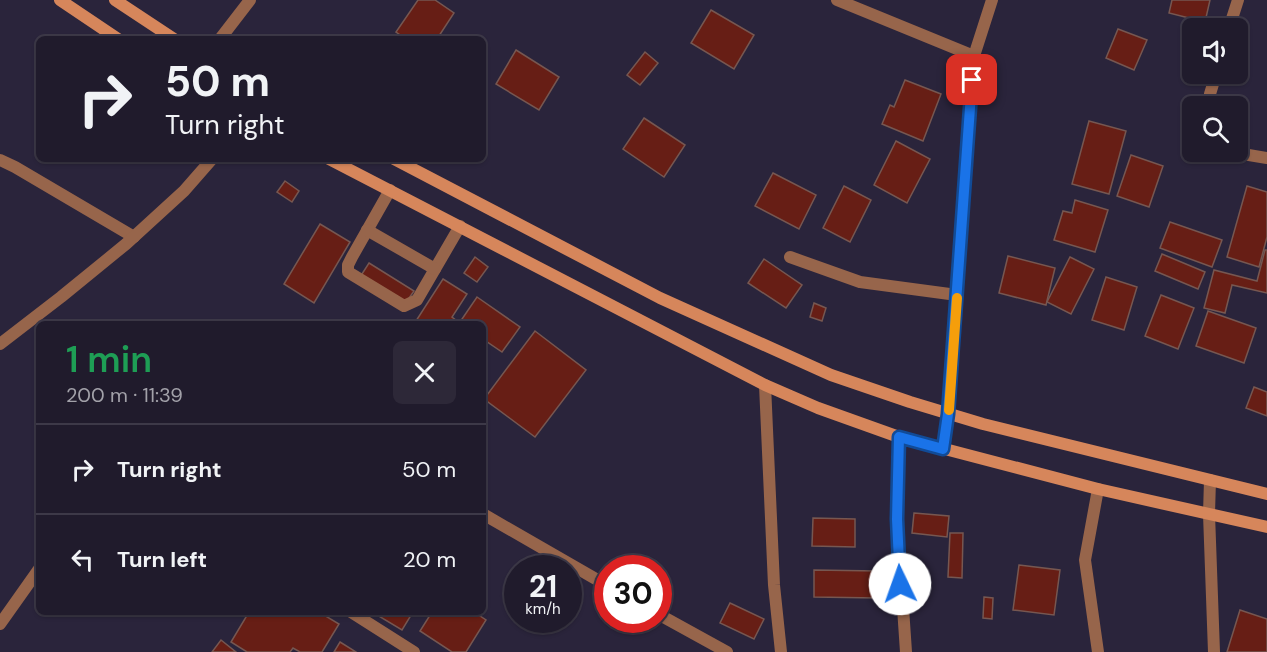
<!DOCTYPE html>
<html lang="en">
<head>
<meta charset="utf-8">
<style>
	:root { --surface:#201b2c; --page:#2d2838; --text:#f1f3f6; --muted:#a2a1a9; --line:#3d3948 }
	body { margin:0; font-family:"DM Sans",sans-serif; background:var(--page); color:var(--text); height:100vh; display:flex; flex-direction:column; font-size:22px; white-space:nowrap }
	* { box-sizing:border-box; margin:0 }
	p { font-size:20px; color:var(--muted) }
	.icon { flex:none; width:33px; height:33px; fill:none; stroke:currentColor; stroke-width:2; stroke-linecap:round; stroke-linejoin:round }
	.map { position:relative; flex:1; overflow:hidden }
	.sheet { position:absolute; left:36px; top:321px; width:450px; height:294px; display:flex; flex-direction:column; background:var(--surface); border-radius:9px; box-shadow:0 2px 4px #0004,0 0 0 2px var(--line) }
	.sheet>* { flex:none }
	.banner { position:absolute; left:36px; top:36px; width:450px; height:126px; border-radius:9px; box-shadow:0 2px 4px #0004,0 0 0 2px var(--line); background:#201b2c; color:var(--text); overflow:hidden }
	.tools { position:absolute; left:1182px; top:18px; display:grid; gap:12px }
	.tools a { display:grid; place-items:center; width:66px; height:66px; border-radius:9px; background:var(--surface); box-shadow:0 2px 4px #0004,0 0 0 2px var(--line); font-size:30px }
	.speed { position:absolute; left:504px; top:555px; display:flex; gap:12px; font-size:30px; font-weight:700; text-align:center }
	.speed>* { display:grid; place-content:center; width:78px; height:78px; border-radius:50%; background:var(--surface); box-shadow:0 2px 4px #0004,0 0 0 2px var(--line); line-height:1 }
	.speed small { font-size:15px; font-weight:400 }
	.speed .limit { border:9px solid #d22; background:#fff; color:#111 }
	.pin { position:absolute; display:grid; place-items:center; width:51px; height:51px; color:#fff; margin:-26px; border-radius:12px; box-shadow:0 3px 9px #0006 }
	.me { position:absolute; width:66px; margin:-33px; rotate:357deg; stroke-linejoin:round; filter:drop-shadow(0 0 4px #0008) }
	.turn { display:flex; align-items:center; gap:21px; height:126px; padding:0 30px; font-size:27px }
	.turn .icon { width:78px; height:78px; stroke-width:2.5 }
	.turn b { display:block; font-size:42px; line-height:51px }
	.round { display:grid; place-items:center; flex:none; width:63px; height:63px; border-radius:9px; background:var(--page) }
	.overview { display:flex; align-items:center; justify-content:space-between; height:102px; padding:0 30px }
	h1 { font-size:36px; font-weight:600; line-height:45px; color:#1e9e55 }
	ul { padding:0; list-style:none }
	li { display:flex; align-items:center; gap:18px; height:90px; padding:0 30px; border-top:2px solid var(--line) }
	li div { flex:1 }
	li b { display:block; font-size:22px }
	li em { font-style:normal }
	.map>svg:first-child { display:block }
	.building { fill:#671e15; stroke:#765751; stroke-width:1.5 }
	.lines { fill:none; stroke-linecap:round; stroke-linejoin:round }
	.service { stroke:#97654b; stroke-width:12 }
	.minor { stroke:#97654b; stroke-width:12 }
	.secondary { stroke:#d6865b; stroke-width:12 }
	.route-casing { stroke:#114b97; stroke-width:15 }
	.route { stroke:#1a73e8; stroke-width:10 }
	.slow { stroke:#f59e0b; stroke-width:10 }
</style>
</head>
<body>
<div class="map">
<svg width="1267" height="652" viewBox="0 0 1267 652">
	<rect width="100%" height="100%" fill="#2a243b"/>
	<g class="building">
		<polygon points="418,0 435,0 454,13 437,39 406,39 396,32"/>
		<polygon points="1172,0 1210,0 1205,22 1169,13"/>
		<polygon points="711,10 754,35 734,69 691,43"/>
		<polygon points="1118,29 1147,40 1134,70 1106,58"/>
		<polygon points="516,50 559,77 539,110 496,84"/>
		<polygon points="645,52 658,63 640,85 627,75"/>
		<polygon points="905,80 941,94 923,141 882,124 890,105 894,107"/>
		<polygon points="644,118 685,145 664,177 623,149"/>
		<polygon points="1089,121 1126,131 1109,194 1072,184"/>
		<polygon points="896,141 930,159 907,203 874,185"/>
		<polygon points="1131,155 1163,166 1149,207 1117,196"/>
		<polygon points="773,173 816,195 799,229 755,206"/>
		<polygon points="285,181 299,191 292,202 277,192"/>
		<polygon points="844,186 871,200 850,242 823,228"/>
		<polygon points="1247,186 1267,192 1267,237 1259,267 1227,257"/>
		<polygon points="1075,200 1108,210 1095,252 1054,240 1063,211 1072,213"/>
		<polygon points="1170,222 1222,240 1212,267 1160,248"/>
		<polygon points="320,224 350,242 314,303 284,284"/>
		<polygon points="1265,250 1267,250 1267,293 1232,285 1225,313 1204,308 1214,270 1257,281"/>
		<polygon points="1162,254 1205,272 1198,289 1155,271"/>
		<polygon points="1008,256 1055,268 1046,305 999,293"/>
		<polygon points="475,257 488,267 477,282 464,273"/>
		<polygon points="1070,257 1094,269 1071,314 1047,302"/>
		<polygon points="764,259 802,285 786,308 748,283"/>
		<polygon points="369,263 414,291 405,304 360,277"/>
		<polygon points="1106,277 1137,287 1124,330 1092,320"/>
		<polygon points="443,279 467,294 452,317 457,321 456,324 414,324"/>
		<polygon points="1161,295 1194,308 1178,349 1145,336"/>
		<polygon points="477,297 520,327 502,352 483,339 483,324 462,324 460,322"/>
		<polygon points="814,303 826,308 822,321 810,317"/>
		<polygon points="1208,311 1256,328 1244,363 1196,346"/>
		<polygon points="535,331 586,370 535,437 484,399"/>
		<polygon points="1254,387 1267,392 1267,416 1246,408"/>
		<polygon points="914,513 949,516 947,537 912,533"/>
		<polygon points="813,518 855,519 855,547 812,546"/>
		<polygon points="950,533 963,533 962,578 948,577"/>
		<polygon points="1019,565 1060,570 1054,615 1013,610"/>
		<polygon points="814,570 878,571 878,598 814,597"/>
		<polygon points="984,597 993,598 992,619 983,618"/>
		<polygon points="730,603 764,619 754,639 720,623"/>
		<polygon points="1240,610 1267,619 1267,652 1227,652"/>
		<polygon points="249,612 319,612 339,624 322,652 300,652 293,648 290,652 247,652 231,642"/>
		<polygon points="372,612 413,612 402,630"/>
		<polygon points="432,612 474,612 486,620 466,652 452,652 420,631"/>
		<polygon points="221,640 236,652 212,652"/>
		<polygon points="340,642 356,652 334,652"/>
	</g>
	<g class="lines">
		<g class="service">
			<polyline points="390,190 352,257 348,265 348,272 404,306 417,300 460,226"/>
			<polyline points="367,230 435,269"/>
			<polyline points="790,257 860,282 957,295"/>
		</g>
		<g class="minor">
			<polyline points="837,0 974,56"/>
			<polyline points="1229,28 1238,0"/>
			<polyline points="220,39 250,0"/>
			<polyline points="1209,106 1210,94 1216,74"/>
			<polyline points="1231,152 1267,158"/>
			<polyline points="0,160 15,167 134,237"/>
			<polyline points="0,344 61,297 126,244 184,191 212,159"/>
			<polyline points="765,385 774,585 781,652"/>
			<polyline points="899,437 897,519 906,652"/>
			<polyline points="943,449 948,414 974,56 992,0"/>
			<polyline points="1210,480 1209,514 1214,652"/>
			<polyline points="1098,489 1085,560 1098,652"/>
			<polyline points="483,514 608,586"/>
			<polyline points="351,612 414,652"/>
			<polyline points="658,614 727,652"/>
			<polyline points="0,624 39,569"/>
		</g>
		<g class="secondary">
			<polyline points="60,0 118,39"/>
			<polyline points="115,0 174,39"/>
			<polyline points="329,159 765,385 818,408 899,437 1098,489 1267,527"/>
			<polyline points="394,159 660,298 831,375 910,402 983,424 1267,494"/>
		</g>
	</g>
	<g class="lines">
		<defs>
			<polyline id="route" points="900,584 897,519 899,437 943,449 948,414 972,80"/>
		</defs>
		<use href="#route" class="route-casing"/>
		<use href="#route" class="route"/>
		<polyline class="slow" points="949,410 957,298"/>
	</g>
</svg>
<div class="tools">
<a><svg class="icon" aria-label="sound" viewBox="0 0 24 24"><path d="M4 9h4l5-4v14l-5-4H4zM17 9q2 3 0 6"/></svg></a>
<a><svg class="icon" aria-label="search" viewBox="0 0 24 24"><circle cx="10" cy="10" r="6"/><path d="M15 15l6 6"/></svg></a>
</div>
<div class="speed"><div>21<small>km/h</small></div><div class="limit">30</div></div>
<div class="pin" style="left:972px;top:80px;background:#d93025"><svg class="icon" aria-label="arrive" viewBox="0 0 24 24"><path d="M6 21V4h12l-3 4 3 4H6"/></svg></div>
<svg class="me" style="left:900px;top:584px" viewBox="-20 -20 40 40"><circle r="19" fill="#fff"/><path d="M0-13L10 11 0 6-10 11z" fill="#1a73e8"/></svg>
<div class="banner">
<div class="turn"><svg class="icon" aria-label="right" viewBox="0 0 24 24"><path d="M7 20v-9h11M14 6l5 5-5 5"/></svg><div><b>50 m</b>Turn right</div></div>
</div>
<section class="sheet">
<div class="overview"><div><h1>1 min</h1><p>200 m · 11:39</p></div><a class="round"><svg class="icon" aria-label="close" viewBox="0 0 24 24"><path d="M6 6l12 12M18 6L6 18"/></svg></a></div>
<ul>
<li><svg class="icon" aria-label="right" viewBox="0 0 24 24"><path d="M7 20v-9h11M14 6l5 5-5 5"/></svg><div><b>Turn right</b></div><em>50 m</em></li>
<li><svg class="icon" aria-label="left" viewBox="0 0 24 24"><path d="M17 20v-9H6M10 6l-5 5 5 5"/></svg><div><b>Turn left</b></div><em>20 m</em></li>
</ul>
</section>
</div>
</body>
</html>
